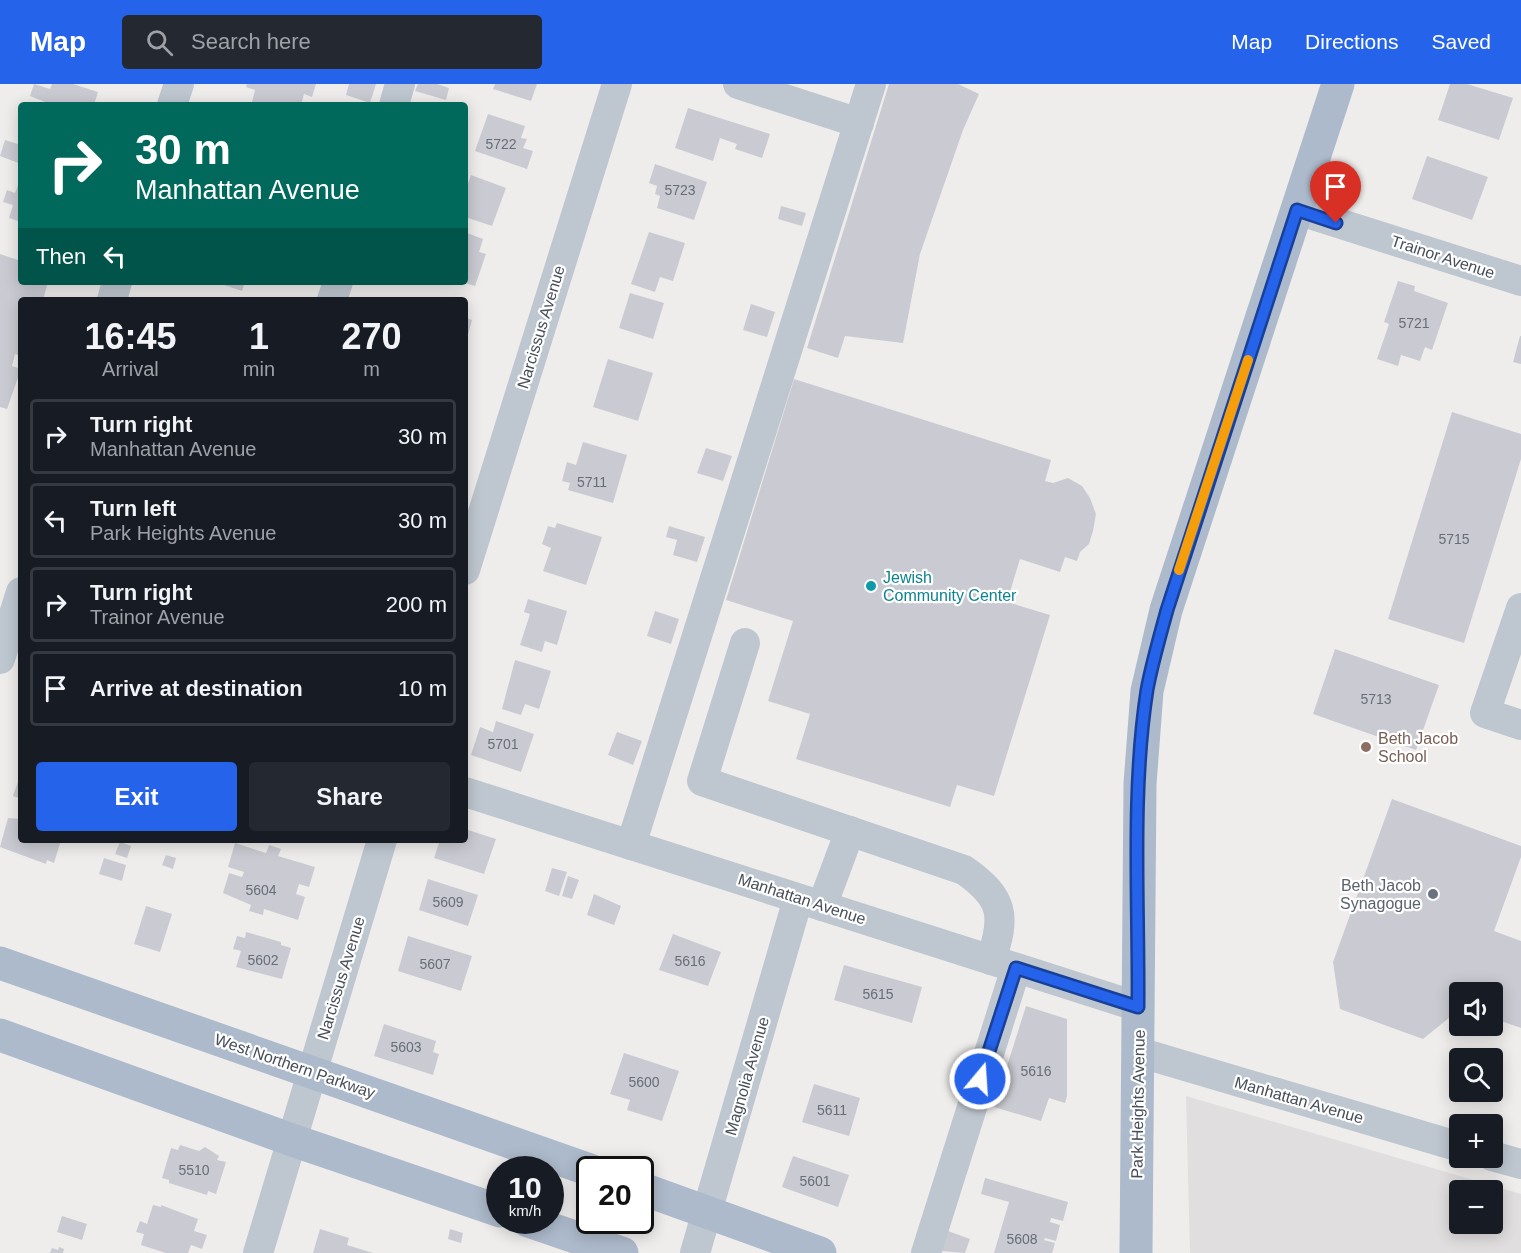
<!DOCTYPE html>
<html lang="en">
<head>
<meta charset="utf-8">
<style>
	:root { --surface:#171b24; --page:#242831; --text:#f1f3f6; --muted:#9ea1a6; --line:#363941; --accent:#2563eb }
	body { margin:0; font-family:Arial,sans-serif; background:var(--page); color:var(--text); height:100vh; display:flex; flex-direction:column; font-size:22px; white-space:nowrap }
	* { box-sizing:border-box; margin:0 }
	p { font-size:20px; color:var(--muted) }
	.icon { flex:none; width:33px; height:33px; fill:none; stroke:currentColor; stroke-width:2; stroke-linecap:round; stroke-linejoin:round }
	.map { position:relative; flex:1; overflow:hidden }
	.details { position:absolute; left:18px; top:213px; width:450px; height:546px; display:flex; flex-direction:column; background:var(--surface); border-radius:6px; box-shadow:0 3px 15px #0003 }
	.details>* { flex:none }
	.guide { position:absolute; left:18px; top:18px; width:450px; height:183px; border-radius:6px; box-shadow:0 3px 15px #0003; background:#00695c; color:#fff; overflow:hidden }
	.fabs { position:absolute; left:1449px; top:898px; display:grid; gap:12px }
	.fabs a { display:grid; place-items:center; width:54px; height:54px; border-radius:6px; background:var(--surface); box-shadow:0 3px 15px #0003; font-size:30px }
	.speed { position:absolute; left:486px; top:1072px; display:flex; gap:12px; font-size:30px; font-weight:700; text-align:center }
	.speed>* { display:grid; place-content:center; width:78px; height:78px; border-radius:50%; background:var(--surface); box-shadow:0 3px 15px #0003; line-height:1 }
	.speed small { font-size:15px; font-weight:400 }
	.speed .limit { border:3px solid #111; border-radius:9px; background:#fff; color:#111 }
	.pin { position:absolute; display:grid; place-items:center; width:51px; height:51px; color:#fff; margin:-62px -26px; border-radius:50% 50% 50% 0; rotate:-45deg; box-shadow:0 0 6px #0007 }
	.pin .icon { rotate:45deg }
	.me { position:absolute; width:66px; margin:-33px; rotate:18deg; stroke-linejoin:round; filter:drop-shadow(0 0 4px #0008) }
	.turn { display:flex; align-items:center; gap:21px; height:126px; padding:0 18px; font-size:27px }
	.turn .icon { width:78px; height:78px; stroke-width:2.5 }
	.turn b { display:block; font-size:42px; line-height:51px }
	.then { display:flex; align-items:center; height:57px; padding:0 18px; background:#0003; gap:12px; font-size:22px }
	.eta { display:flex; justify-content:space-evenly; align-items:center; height:102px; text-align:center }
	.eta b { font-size:36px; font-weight:800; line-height:42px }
	.button { display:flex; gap:12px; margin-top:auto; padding:12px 18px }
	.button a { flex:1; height:69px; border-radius:6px; background:var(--accent); color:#fff; font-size:24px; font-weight:800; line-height:69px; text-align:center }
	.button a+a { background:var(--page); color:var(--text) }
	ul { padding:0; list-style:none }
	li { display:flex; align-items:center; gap:18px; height:75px; margin:0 12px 9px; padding:0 6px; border:3px solid var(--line); border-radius:6px }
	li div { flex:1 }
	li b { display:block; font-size:22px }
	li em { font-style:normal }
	header { display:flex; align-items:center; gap:36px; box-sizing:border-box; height:84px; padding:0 30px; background:var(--accent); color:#fff }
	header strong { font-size:28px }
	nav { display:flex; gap:33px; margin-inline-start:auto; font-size:21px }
	.search { width:420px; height:54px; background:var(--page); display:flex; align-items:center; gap:15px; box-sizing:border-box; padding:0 21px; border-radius:6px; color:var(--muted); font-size:22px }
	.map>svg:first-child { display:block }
	.education { fill:#e0dede; fill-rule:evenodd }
	.building { fill:#cacbd2 }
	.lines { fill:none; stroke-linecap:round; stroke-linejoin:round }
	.minor { stroke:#bec6cf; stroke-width:30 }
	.major { stroke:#adbacb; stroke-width:33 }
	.route-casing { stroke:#184099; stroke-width:15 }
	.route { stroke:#2563eb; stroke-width:10 }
	.slow { stroke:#f59e0b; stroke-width:10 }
	.culture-dot { fill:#0f9aa8; stroke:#fff; stroke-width:2 }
	.education-dot { fill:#8d6e63; stroke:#fff; stroke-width:2 }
	.worship-dot { fill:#6b7280; stroke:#fff; stroke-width:2 }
	.labels { text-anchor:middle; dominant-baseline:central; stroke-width:4.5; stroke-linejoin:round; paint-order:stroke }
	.number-label { font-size:14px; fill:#676d77 }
	.street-label { font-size:16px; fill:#464e59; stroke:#fff }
	.culture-label { font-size:16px; fill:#0d838f; stroke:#fff; text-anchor:start }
	.education-label { font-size:16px; fill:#785e54; stroke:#fff; text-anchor:start }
	.worship-label { font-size:16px; fill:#5b616d; stroke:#fff; text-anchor:end }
</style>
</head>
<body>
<header>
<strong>Map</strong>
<div class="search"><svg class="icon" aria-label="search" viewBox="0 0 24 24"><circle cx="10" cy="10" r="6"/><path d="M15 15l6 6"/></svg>Search here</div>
<nav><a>Map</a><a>Directions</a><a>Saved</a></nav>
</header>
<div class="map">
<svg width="1521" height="1169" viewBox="0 0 1521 1169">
	<rect width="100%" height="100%" fill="#efedec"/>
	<path class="education" d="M1186 1012 1521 1110V1169H1190ZM1460 1107H1492V1140H1460Z"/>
	<g class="building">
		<polygon points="34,0 50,5 52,0 73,0 98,8 94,21 44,21 45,18 30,12"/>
		<polygon points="247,0 316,0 312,13 304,10 301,21 261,21 252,18 255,6 246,3"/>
		<polygon points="349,0 376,0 370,19 346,11"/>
		<polygon points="418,0 437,0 449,4 446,16 415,7"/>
		<polygon points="495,0 537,0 531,17 493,5"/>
		<polygon points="889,0 958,0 979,10 963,46 920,170 903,259 845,252 838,274 807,264"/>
		<polygon points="1450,0 1467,0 1513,14 1499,56 1438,36"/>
		<polygon points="688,24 770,50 762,74 735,65 737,60 720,54 713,77 675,64"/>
		<polygon points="488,30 525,42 521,54 527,55 523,64 533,67 527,85 475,67"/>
		<polygon points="5,56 21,61 21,80 0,72"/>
		<polygon points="1427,72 1488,93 1472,136 1412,115"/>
		<polygon points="655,80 707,98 694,136 657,124 660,112 655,110 657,102 649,99"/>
		<polygon points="471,91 506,104 492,142 465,133 465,108"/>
		<polygon points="21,93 21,138 9,134 13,121 3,118 7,106 15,109"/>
		<polygon points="781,122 806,129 802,142 778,135"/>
		<polygon points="649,148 685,159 673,197 660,193 655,208 631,200"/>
		<polygon points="467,149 483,155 479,168 486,170 475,202 465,199"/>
		<polygon points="0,170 21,177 21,198 48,198 43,216 21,216 21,272 15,270 12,282 21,285 7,325 0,323"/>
		<polygon points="1398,197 1415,202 1414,207 1448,219 1432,266 1425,263 1420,277 1401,271 1398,282 1377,275 1389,240 1384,238"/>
		<polygon points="215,198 245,198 242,207"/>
		<polygon points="630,209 664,219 653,255 619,244"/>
		<polygon points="751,220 775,228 767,253 743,246"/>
		<polygon points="465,233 472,236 466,258 465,258"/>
		<polygon points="1520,252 1521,252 1521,280 1513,278"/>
		<polygon points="608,275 653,289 638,337 593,323"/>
		<polygon points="794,295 1051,376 1045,397 1053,399 1068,394 1082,402 1090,414 1096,430 1093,447 1089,460 1080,468 1077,477 1065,473 1060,488 1020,475 1007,518 1050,531 994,712 957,701 950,723 796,675 810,630 768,617 793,537 726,516"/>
		<polygon points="1452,328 1521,350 1521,375 1464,559 1388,535"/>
		<polygon points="583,358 627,371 613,419 568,406 570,399 562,397 567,378 576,381"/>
		<polygon points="706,364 732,372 723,397 697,389"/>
		<polygon points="557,439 602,453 586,501 543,487 551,464 542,460 548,442 555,444"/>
		<polygon points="669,442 705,453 697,478 673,471 677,456 666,453"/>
		<polygon points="528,515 567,527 557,561 545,557 542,568 520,561 530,530 524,528"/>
		<polygon points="655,527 679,535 671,560 647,552"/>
		<polygon points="1335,565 1439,601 1416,666 1313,630"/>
		<polygon points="515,576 551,587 539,625 525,620 521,631 502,625"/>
		<polygon points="496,637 534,650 521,688 471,671 480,643 493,648"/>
		<polygon points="617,648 642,657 633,681 608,671"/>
		<polygon points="21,689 21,715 13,712"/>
		<polygon points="1392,715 1521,762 1521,773 1494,847 1521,857 1521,944 1492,934 1492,909 1460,909 1460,925 1423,955 1340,925 1333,878"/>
		<polygon points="8,734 21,735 21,756 61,756 54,779 47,776 46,780 0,763"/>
		<polygon points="465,745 496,755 484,790 434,774 440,756 465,756"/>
		<polygon points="120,758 131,762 127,774 115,770"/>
		<polygon points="235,759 266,769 269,761 281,765 278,772 315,783 309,803 299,800 296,810 305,813 298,836 264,825 263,831 249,827 251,821 223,809 229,789 242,793 244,788 228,783"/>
		<polygon points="166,771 176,774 173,785 162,781"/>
		<polygon points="104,774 126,781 122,797 99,790"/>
		<polygon points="552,784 567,788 559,812 545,807"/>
		<polygon points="568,792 579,796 572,815 562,812"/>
		<polygon points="428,795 478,811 468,842 419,826"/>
		<polygon points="594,810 621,822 614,841 587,831"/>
		<polygon points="146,822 172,830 160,868 134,860"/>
		<polygon points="246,848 281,858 281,861 291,864 282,895 236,883 241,867 233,865 237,852 245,854"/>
		<polygon points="673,850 721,868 708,902 659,886"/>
		<polygon points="408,852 472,872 461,907 398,887"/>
		<polygon points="844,881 922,903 912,939 834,916"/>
		<polygon points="1026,922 1067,935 1067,1012 1065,1019 1049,1014 1041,1037 994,1023"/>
		<polygon points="384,940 436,957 433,968 439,970 433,991 374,972"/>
		<polygon points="624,969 679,987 662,1037 627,1026 630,1016 610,1010"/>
		<polygon points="814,1000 860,1014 849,1052 802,1038"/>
		<polygon points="180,1061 199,1067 205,1063 219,1072 217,1076 226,1078 216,1110 208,1107 207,1111 169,1099 169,1096 162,1094 171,1064 178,1066"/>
		<polygon points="793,1072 849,1091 838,1123 782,1103"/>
		<polygon points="985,1094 1068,1118 1063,1137 1051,1134 1050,1138 1060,1141 1056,1157 1045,1154 1044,1156 1055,1159 1052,1169 994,1169 1009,1118 981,1110"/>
		<polygon points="153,1121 161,1123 161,1121 198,1135 194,1147 207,1151 202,1165 191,1161 188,1169 166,1169 141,1161 144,1150 136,1148 140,1137 147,1140"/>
		<polygon points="62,1132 87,1140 82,1156 57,1148"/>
		<polygon points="320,1145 349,1154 347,1161 373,1169 313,1169"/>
		<polygon points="450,1145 463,1149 461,1159 448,1155"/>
		<polygon points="948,1147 970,1155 965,1169 941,1167"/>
		<polygon points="59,1163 64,1165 63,1169 50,1169 52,1164 58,1166"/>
	</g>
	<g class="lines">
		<g class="minor">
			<polyline points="738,0 859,39"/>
			<polyline points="172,21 179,0"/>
			<polyline points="394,21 400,0"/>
			<polyline points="1297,126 1521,197"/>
			<polyline points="112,216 117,198"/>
			<polyline points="332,216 338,198"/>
			<polyline points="465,486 617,0"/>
			<polyline points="1521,524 1485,629 1521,641"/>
			<path d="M745 559 702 697 964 786C1004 814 1006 832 991 876"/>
			<polyline points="0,575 21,508"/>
			<polyline points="465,708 1139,923"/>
			<polyline points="631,761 871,0"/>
			<polyline points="822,822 850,747"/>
			<polyline points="1138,968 1460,1063"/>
			<polyline points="1492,1072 1521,1080"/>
			<polyline points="258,1169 382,756"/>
			<polyline points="695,1169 798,815"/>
			<polyline points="926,1169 1016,884"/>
		</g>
		<g class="major">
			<polyline points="0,879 590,1086"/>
			<polyline points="0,951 292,1056 500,1127"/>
			<polyline points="640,1104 820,1169"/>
			<polyline points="528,1137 622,1169"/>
			<polyline points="1136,1169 1140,700 1147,607 1166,526 1338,0"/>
		</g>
	</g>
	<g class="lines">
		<defs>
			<path id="route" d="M980 995 1016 884 1138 923C1139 820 1131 708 1147 606 1152 579 1160 552 1167 526L1297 126 1336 139"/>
		</defs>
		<use href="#route" class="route-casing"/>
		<use href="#route" class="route"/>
		<polyline class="slow" points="1179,486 1248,276"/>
	</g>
	<circle class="culture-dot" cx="871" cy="502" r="6"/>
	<circle class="education-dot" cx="1366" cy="663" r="6"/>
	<circle class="worship-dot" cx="1433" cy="810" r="6"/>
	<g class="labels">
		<g class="number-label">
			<text x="501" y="60">5722</text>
			<text x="680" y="106">5723</text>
			<text x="1414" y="239">5721</text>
			<text x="592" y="398">5711</text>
			<text x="1454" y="455">5715</text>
			<text x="1376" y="615">5713</text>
			<text x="503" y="660">5701</text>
			<text x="261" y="806">5604</text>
			<text x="448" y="818">5609</text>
			<text x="263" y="876">5602</text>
			<text x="690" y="877">5616</text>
			<text x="435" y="880">5607</text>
			<text x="878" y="910">5615</text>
			<text x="406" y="963">5603</text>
			<text x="1036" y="987">5616</text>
			<text x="644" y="998">5600</text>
			<text x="832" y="1026">5611</text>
			<text x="194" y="1086">5510</text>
			<text x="815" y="1097">5601</text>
			<text x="1022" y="1155">5608</text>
		</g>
		<g class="street-label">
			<text transform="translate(1443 173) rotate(18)">Trainor Avenue</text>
			<text transform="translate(541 243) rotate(-73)">Narcissus Avenue</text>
			<text transform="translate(802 815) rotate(18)">Manhattan Avenue</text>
			<text transform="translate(341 894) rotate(-73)">Narcissus Avenue</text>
			<text transform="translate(295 982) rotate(19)">West Northern Parkway</text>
			<text transform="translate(747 992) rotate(-74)">Magnolia Avenue</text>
			<text transform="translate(1299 1016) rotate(16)">Manhattan Avenue</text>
			<text transform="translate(1138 1020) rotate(-89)">Park Heights Avenue</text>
		</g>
		<g class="culture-label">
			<text x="883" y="493">Jewish<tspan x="883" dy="18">Community Center</tspan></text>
		</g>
		<g class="education-label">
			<text x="1378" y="654">Beth Jacob<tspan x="1378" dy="18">School</tspan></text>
		</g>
		<g class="worship-label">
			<text x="1421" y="801">Beth Jacob<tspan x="1421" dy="18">Synagogue</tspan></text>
		</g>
	</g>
</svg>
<div class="fabs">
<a><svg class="icon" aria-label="sound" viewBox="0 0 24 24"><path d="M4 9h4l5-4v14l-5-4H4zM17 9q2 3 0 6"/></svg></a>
<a><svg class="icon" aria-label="search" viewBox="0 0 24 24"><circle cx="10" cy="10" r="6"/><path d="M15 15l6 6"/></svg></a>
<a>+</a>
<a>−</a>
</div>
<div class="speed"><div>10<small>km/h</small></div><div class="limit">20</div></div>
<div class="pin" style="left:1336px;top:139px;background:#d93025"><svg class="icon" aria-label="arrive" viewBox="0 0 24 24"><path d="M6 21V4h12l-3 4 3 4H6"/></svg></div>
<svg class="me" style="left:980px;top:995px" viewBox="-20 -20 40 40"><circle r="17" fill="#2563eb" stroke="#fff" stroke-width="3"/><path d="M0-11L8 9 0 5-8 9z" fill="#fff"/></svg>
<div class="guide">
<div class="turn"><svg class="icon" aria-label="right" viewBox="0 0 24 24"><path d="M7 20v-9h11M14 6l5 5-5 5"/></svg><div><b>30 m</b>Manhattan Avenue</div></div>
<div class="then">Then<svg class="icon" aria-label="left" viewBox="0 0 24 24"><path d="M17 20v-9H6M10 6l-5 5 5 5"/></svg></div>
</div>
<section class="details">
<div class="eta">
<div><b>16:45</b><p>Arrival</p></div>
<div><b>1</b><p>min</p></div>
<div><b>270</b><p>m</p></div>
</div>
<ul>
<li><svg class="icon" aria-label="right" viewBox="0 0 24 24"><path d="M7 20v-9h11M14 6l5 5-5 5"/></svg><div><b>Turn right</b><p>Manhattan Avenue</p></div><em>30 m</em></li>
<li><svg class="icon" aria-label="left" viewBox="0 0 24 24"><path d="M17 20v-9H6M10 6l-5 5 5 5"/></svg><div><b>Turn left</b><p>Park Heights Avenue</p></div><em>30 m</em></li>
<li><svg class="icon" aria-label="right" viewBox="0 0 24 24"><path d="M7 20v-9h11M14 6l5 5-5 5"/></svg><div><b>Turn right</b><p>Trainor Avenue</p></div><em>200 m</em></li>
<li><svg class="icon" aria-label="arrive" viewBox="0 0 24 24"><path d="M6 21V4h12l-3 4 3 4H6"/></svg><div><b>Arrive at destination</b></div><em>10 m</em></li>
</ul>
<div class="button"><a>Exit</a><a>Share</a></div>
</section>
</div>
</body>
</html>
